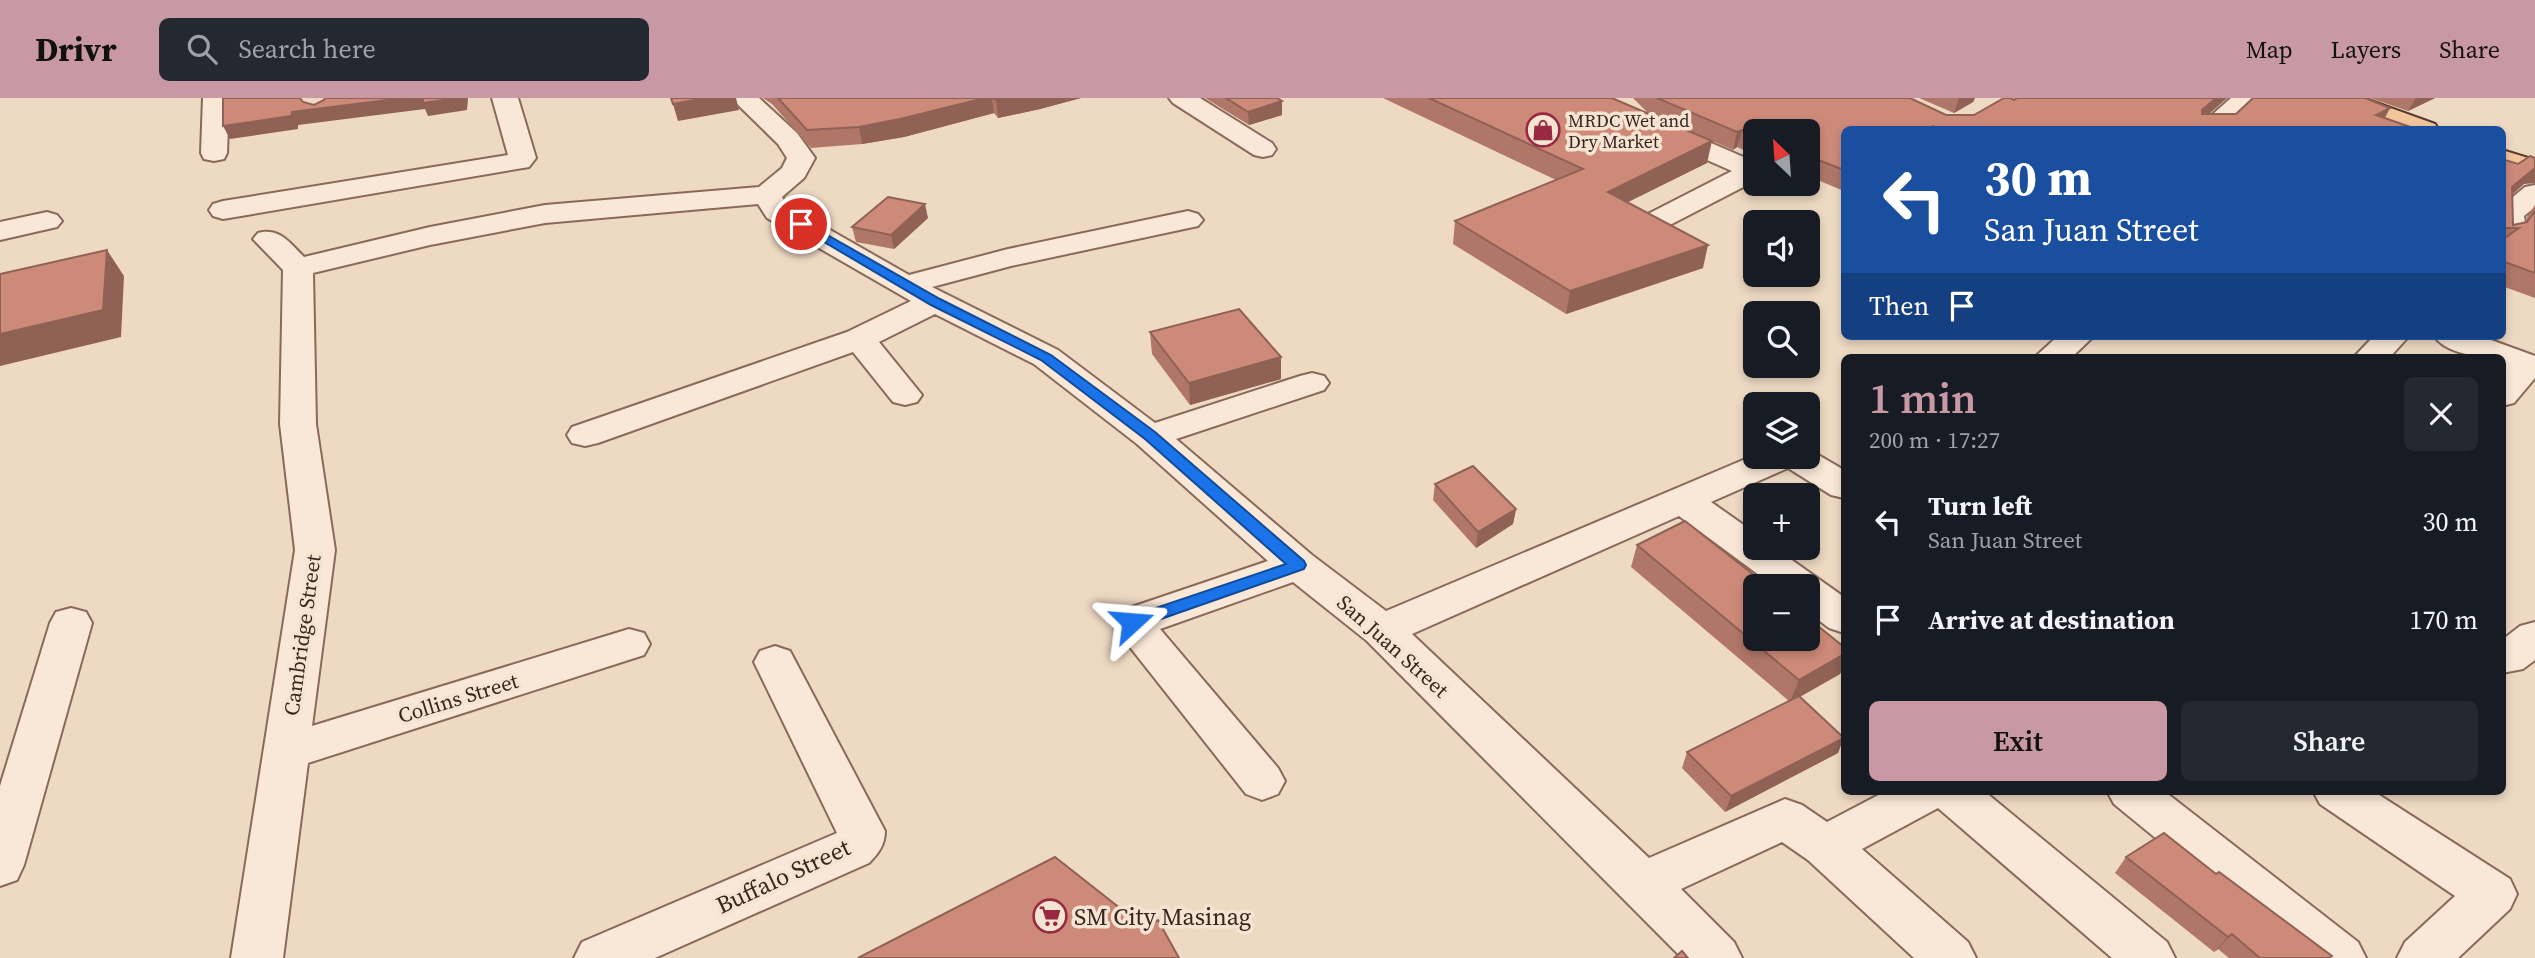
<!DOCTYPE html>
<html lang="en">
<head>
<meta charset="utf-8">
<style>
	:root { --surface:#171b24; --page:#242831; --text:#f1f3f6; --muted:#9ea1a6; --accent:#c998a5 }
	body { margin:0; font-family:"Source Serif 4",serif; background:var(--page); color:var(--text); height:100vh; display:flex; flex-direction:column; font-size:26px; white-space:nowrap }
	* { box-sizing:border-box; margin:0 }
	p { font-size:23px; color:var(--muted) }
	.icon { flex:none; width:38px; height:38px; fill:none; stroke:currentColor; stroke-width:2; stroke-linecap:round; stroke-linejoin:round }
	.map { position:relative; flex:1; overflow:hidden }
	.drawer { position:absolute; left:1841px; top:256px; width:665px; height:441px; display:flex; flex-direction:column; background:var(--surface); border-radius:10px; box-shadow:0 4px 10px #0003 }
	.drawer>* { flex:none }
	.banner { position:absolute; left:1841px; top:28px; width:665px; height:214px; border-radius:10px; box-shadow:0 4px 10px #0003; background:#1a4fa0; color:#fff; overflow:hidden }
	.needle { width:46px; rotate:335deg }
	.tools { position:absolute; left:1743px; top:21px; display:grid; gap:14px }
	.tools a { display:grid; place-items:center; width:77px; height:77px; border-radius:10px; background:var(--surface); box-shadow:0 4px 10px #0003; font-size:35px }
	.pin { position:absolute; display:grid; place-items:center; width:60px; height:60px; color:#fff; margin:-30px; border:4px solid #fff; border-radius:50%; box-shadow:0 2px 7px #0007 }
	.me { position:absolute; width:77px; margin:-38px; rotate:71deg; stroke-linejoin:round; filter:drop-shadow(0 0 5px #0008) }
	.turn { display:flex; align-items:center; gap:24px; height:147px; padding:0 28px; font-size:32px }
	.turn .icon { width:91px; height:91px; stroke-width:2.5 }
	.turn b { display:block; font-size:49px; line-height:60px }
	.then { display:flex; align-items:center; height:66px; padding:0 28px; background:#0003; gap:14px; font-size:26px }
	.round { display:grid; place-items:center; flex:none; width:74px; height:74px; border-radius:10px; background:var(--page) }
	.headline { display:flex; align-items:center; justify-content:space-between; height:119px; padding:0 28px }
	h1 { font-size:42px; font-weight:600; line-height:52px; color:var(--accent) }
	.action { display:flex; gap:14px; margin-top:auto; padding:14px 28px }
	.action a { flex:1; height:80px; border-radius:10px; background:var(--accent); color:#111; font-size:28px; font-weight:600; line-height:80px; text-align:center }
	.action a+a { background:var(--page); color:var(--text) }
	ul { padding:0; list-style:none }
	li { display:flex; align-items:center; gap:21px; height:98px; padding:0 28px }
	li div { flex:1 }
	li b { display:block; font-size:26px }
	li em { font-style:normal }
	header { display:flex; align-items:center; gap:42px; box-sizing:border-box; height:98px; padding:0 35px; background:var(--accent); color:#111 }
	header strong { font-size:33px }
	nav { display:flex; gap:38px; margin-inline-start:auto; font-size:24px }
	.search { width:490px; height:63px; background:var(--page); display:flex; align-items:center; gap:18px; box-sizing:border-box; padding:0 24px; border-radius:10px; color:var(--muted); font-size:26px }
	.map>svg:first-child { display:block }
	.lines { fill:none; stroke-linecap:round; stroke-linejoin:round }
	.minor-casing { stroke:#89695a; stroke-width:4 }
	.major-casing { stroke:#56392e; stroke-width:4 }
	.minor { fill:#f9e8d7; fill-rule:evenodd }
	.major { fill:#f2c59b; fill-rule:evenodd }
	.wall { fill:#b07768 }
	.shaded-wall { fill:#906155 }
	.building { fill:#cd8a79; stroke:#906155; stroke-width:2 }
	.route { fill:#1a73e8; stroke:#114b97; stroke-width:2 }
	.labels { text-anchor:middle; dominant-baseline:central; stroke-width:7; stroke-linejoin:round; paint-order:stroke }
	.far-poi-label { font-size:18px; fill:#39251e; stroke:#f6e4d3; text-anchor:start }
	.street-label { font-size:21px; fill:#39251e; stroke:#f6e4d3 }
	.near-street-label { font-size:24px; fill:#39251e; stroke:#f6e4d3 }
	.near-poi-label { font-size:24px; fill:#39251e; stroke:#f6e4d3; text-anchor:start }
</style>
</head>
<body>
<header>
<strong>Drivr</strong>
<div class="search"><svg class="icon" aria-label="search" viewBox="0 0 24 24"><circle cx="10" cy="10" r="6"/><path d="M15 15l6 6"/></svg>Search here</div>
<nav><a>Map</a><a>Layers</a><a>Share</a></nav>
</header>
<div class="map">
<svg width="2535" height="860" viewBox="0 0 2535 860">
	<rect width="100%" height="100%" fill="#eed9c3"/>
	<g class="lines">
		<defs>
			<g id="minor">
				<polygon points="203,0 229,0 227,55 224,61 214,63 204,61 201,55"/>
				<polygon points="492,0 518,0 536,60 529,69 223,121 213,118 209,112 213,106 223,103 508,57"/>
				<path d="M731 0H759L797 35 815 60 804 80 782 99 788 108 909 177 1008 151 1188 113 1198 116 1203 122 1198 128 1011 168 932 189 1058 252 1155 325 1300 278 1312 275 1324 278 1329 285 1324 292 1176 341 1312 457 1386 513 1755 357 1808 359V351L1844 372V400L1831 397 1788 370 1711 404 1755 435V450H1775L1844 499V535L1829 530 1808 514V488H1774L1679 418 1412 536 1649 760 1785 701 1802 707 1827 724 1886 693H1984L2167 844 2175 860H2112L1938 710 1862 751 1968 844 1976 860H1914L1808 762 1782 744 1681 791 1734 844 1742 860H1682L1367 543 1293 484 1160 531 1278 670 1285 683 1278 696 1262 702 1246 696 1111 525 1117 514 1268 463 1137 346 1034 266 935 216 879 244 922 297 917 304 905 307 893 304 853 254 598 345 585 348 572 345 567 337 572 329 847 234 911 203 767 120 758 106 545 125 430 147 313 175 316 326 335 452 312 628 629 531 644 535 650 546 644 557 308 665 283 860H231L295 452 280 326 283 172 253 141 258 135C279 129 290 145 304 159L430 129 545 107 759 89 782 70 787 60 778 46Z"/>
				<polygon points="1169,0 1200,0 1272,45 1276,51 1272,57 1263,59 1254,57 1173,5"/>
				<polygon points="1573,0 1607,0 1755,64 1755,83 1664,130 1654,133 1644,130 1639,124 1644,118 1732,73 1577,5"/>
				<polygon points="2231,0 2260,0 2225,32 2195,32"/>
				<polygon points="2535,87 2535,109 2524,118 2525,124 2512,141 2502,144 2502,108 2525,89"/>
				<polygon points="47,114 57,117 62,123 57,129 0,142 0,124"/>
				<polygon points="2058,238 2094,238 2072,259 2035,259"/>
				<polygon points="2374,238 2409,238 2390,259 2354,259"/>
				<path d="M2434 238H2480L2535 258V280L2514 305 2502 308V274L2505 270 2502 269V259C2481 259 2447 257 2434 238Z"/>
				<polygon points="71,510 86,514 92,525 24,767 17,782 0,788 0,688 50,525 56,514"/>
				<polygon points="2535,524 2535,562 2523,571 2502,575 2502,542 2520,528"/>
				<path d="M775 548 790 553 885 733C885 747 878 756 869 765L655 860H574L582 844 837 735 754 564 760 553Z"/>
				<polygon points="2107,693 2164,693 2358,844 2366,860 2302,860 2114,706"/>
				<polygon points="2313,693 2373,693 2510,781 2517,796 2510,811 2458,860 2397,860 2405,844 2455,798 2320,706"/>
			</g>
			<g id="major">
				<polygon points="2326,0 2363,0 2435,26 2439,32 2400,32 2330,5"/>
				<polygon points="2502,52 2535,62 2535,79 2502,69"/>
			</g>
		</defs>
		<use href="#minor" class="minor-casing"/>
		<use href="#major" class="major-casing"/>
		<use href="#minor" class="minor"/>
		<use href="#major" class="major"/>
	</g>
	<g class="wall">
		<polygon points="763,0 1081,0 1040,11 998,20 994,15 904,39 862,46 811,50 772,6"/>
		<polygon points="1205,0 1277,0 1282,3 1282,17 1249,27"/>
		<polygon points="1383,0 1612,0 1707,65 1627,104 1703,170 1566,216 1453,146 1455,123 1556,82"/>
		<polygon points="1633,0 1910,0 1946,17 1974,17 2017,0 2227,0 2209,16 2236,16 2390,10 2385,20 2419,32 1844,32 1844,93 1808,78 1808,33 1755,33 1755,57 1737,49 1733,52 1648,15"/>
		<polygon points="1919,0 1975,0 1973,4 1954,15"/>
		<polygon points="2370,0 2435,0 2408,13"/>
		<polygon points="2502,61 2524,86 2512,97 2513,127 2527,124 2527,119 2535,107 2535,200 2502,188"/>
		<polygon points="928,120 894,151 856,144 852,129"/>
		<polygon points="1150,234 1281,259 1281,281 1190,307 1152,256"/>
		<polygon points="1435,386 1516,411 1513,426 1476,450 1433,402"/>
		<polygon points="1637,447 1844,549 1844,566 1840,576 1800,599 1838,655 1725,714 1682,670 1687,654 1789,603 1631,469"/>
		<polygon points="2126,759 2216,776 2332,858 2330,860 2229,860 2218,851 2214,854 2115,775"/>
	</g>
	<g class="shaded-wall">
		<polygon points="404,0 468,0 467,12 428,18 425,11 298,27 298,31 230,41 223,28 292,14"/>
		<polygon points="705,0 736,0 739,12 678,23 673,6"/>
		<polygon points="985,0 992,0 994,15 904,39 862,46 859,29"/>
		<polygon points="1008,0 1081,0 1040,11 998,20 996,2"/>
		<polygon points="1959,0 1975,0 1973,4 1954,15"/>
		<polygon points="2216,0 2227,0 2193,30 2202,12"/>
		<polygon points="2416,0 2435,0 2408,13"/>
		<polygon points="1282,3 1282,17 1249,27 1248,14"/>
		<polygon points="2390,10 2380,27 2376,17"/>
		<polygon points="1742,32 1737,49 1733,52 1737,34"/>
		<polygon points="1712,43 1707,65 1604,116 1608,94"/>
		<polygon points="2535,70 2535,85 2524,86 2502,105 2512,89"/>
		<polygon points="925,106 928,120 894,151 891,137"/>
		<polygon points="1708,147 1703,170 1566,216 1570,193"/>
		<polygon points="107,152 124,178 121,239 0,268 0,236"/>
		<polygon points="1281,259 1281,281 1190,307 1189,285"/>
		<polygon points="1516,411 1513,426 1476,450 1478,434"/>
		<polygon points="1844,556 1844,566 1840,576 1790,604 1799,582"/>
		<polygon points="1844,640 1838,655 1725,714 1731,698"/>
		<polygon points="2232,836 2218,851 2214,854 2228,839"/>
	</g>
	<g class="building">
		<polygon points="223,0 300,0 303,4 314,7 324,2 325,0 404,0 292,14 291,18 223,28"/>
		<polygon points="423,0 457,0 423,5"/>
		<polygon points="671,0 705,0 673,6"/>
		<polygon points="778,0 985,0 900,21 859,29 807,32"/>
		<polygon points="993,0 1008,0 996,2"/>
		<polygon points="1226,0 1277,0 1282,3 1248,14"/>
		<polygon points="1429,0 1612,0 1712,43 1608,94 1708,147 1570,193 1455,123 1583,71"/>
		<polygon points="1657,0 1910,0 1946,17 1974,17 2004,0 2010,0 2014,2 2017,0 2216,0 2202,12 2202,16 2236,16 2253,0 2365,0 2390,10 2376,17 2419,32 1943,32 1933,28 1926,32 1844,32 1844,72 1808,58 1808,33 1755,33 1755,37 1742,32 1737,34"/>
		<polygon points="2530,58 2535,60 2535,70 2512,89 2513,127 2527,124 2535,113 2535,175 2502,163 2502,142 2519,130 2502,130 2502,61 2518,66"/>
		<polygon points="888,99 925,106 891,137 852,129"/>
		<polygon points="107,152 103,212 0,236 0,176"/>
		<polygon points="1239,211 1281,259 1189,285 1150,234"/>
		<polygon points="1473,368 1516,411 1478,434 1435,386"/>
		<polygon points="1685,423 1768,488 1755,488 1755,541 1808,541 1808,520 1844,549 1844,556 1799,582 1637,447"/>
		<polygon points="1799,598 1844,640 1731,698 1687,654"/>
		<polygon points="2164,735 2216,776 2219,774 2332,858 2329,860 2260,860 2232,836 2228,839 2126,759"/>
		<polygon points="1055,759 1144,829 1158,822 1179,860 858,860"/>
		<polygon points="1682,853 1688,860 1674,860"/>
	</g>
	<polygon class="route" points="801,122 940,201 1051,257 1155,334 1304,463 1306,467 1304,471 1138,529 1126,529 1124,524 1126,520 1286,466 1145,341 1041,262 931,207 797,128 795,126"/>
	<defs>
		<symbol id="shop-ring" viewBox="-11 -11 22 22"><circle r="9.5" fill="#f6e4d3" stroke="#982941" stroke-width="1.5"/><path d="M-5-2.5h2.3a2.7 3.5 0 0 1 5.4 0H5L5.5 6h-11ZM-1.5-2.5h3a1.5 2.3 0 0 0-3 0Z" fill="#982941"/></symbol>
		<symbol id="supermarket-ring" viewBox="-11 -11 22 22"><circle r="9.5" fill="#f6e4d3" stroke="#982941" stroke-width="1.5"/><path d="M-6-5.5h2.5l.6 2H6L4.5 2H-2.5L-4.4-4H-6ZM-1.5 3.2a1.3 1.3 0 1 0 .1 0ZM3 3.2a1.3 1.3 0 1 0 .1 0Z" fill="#982941"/></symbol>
	</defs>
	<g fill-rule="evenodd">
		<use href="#shop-ring" x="1524" y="13" width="38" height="38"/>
		<use href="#supermarket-ring" x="1031" y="799" width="38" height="38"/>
	</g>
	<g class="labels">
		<g class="far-poi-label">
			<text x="1568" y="22">MRDC Wet and<tspan x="1568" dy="21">Dry Market</tspan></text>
		</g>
		<g class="street-label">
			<text transform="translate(302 537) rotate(-82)">Cambridge Street</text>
			<text transform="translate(1393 548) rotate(42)">San Juan Street</text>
			<text transform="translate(458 600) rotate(-17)">Collins Street</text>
		</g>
		<g class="near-street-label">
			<text transform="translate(783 778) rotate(-25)">Buffalo Street</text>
		</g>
		<g class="near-poi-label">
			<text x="1074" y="818">SM City Masinag</text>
		</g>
	</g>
</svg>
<div class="tools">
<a><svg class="needle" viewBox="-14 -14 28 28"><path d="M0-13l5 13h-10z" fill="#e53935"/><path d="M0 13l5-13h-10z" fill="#9ea1a6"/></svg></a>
<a><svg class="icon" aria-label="sound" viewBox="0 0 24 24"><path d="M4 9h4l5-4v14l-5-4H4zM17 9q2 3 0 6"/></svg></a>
<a><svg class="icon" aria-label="search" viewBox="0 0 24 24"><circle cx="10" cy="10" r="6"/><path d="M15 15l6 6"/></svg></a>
<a><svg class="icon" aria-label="layers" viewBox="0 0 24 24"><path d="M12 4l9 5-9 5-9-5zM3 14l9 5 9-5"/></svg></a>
<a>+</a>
<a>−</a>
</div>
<div class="pin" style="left:801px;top:126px;background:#d93025"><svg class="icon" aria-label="arrive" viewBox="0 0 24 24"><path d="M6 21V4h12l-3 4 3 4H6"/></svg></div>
<svg class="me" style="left:1132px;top:524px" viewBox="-20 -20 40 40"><path d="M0-17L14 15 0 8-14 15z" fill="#1a73e8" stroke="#fff" stroke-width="4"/></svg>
<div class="banner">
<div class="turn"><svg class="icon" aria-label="left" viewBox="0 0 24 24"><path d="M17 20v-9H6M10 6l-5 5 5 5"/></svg><div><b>30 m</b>San Juan Street</div></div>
<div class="then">Then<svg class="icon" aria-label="arrive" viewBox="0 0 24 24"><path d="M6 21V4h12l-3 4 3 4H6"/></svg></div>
</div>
<section class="drawer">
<div class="headline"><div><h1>1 min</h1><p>200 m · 17:27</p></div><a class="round"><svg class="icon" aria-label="close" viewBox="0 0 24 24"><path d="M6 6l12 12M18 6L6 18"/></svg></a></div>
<ul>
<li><svg class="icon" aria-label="left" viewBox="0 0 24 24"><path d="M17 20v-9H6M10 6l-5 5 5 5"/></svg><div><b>Turn left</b><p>San Juan Street</p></div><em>30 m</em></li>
<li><svg class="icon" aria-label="arrive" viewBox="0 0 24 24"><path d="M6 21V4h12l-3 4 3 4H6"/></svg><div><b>Arrive at destination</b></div><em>170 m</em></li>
</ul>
<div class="action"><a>Exit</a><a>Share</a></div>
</section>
</div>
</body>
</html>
